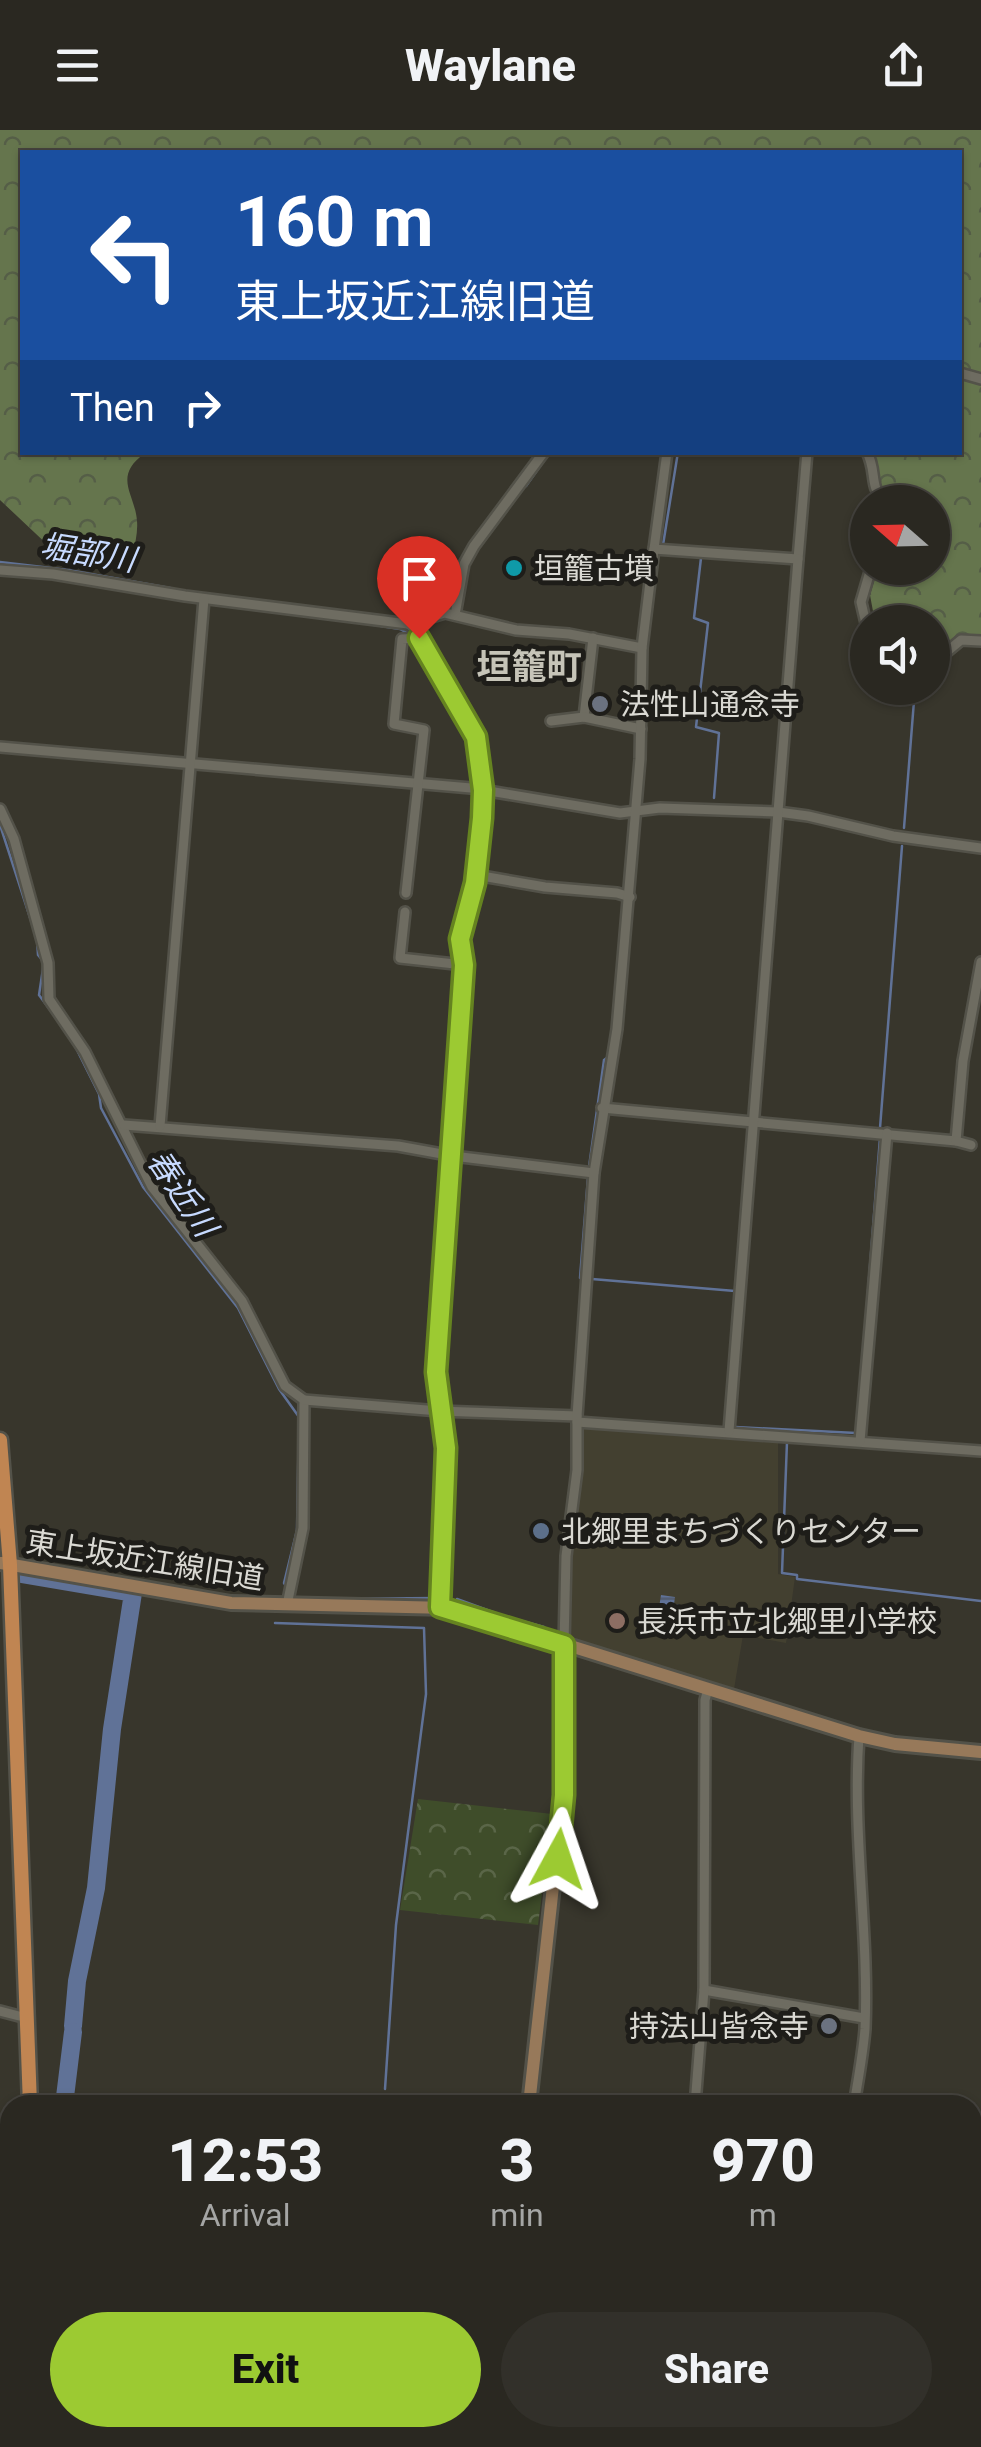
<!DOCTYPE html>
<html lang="en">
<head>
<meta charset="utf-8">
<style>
	:root { --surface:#2a2821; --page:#32302a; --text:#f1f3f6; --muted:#a5a6a5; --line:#46443f; --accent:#9cca32 }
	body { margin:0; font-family:Roboto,"Noto Sans JP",sans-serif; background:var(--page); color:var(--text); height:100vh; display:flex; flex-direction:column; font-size:38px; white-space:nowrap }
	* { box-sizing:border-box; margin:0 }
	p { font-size:32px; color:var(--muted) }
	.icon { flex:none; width:55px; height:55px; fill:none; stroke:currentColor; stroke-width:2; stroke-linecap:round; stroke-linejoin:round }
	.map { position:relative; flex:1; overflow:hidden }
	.panel { position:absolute; left:0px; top:1965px; width:982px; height:352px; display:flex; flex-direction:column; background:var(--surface); border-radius:30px 30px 0 0; box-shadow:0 2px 8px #0004,0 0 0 2px var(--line) }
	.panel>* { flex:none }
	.hud { position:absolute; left:20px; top:20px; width:942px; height:305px; border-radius:0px; box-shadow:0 2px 8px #0004,0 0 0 2px var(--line); background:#1a4fa0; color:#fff; overflow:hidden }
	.needle { width:65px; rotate:290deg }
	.buttons { position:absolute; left:850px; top:355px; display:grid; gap:20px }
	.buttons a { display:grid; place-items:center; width:100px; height:100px; border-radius:50%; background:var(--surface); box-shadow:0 2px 8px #0004,0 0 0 2px var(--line); font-size:50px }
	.pin { position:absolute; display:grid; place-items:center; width:85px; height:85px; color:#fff; margin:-102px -42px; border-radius:50% 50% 50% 0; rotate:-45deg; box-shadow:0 0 10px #0007 }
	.pin .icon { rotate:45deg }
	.me { position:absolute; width:110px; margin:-55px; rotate:5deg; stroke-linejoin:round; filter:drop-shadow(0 0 8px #0008) }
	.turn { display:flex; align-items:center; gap:35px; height:210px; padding:0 50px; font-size:45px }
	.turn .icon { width:130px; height:130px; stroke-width:2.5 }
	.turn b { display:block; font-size:70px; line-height:85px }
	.then { display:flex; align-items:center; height:95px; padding:0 50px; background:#0003; gap:20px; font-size:38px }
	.eta { display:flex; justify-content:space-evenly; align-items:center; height:170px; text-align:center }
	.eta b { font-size:60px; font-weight:800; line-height:70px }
	.cta { display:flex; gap:20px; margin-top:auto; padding:20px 50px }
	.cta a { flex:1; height:115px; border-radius:60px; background:var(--accent); color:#111; font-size:40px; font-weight:800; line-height:115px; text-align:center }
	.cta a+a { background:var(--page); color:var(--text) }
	header { display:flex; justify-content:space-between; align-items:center; height:130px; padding:0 50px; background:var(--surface); font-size:45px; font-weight:800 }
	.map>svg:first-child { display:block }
	.built { fill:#434030 }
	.forest { fill:url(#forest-crowns) }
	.park { fill:url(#park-crowns) }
	.water { fill:url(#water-rules) }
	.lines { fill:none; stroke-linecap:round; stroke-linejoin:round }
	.stream { stroke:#607297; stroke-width:2.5 }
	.river { stroke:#607297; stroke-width:18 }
	.street-casing { stroke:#535249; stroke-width:14 }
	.secondary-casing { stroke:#535249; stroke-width:18 }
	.primary-casing { stroke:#535249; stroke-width:19 }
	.street { stroke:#6e6c61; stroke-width:9 }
	.secondary { stroke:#97795a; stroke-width:12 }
	.primary { stroke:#c08552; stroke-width:14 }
	.route-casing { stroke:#658320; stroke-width:25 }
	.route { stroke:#9cca32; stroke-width:18 }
	.culture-dot { fill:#0f9aa8; stroke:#1e1d19; stroke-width:4 }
	.worship-dot { fill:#6b7280; stroke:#1e1d19; stroke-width:4 }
	.service-dot { fill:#5c6f8a; stroke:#1e1d19; stroke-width:4 }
	.education-dot { fill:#8d6e63; stroke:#1e1d19; stroke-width:4 }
	.labels { text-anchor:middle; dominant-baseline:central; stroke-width:10; stroke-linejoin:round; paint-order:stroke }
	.poi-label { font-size:30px; fill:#dad9d3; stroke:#1e1d19; text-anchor:start }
	.street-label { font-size:30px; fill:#dad9d3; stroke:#1e1d19 }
	.water-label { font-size:32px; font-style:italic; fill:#c7daff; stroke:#1e1d19 }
	.quarter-label { font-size:35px; font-weight:bold; fill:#c6c4b8; stroke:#1e1d19 }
</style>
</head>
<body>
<header><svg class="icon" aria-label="menu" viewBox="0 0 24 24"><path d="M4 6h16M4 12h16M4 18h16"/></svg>Waylane<svg class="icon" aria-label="share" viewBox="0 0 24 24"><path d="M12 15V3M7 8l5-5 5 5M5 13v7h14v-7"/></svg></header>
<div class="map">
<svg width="981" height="2317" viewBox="0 0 981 2317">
	<defs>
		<pattern id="forest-crowns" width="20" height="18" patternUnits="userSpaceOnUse" patternTransform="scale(2.5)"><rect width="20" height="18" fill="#65754d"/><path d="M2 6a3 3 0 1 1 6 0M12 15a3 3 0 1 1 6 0" fill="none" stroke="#555e47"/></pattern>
		<pattern id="park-crowns" width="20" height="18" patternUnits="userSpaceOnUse" patternTransform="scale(2.5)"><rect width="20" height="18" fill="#3f4d2a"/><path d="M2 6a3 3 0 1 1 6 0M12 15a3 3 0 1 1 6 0" fill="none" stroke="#5a6648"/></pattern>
		<pattern id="water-rules" width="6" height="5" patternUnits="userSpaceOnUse" patternTransform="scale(2.5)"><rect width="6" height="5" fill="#607297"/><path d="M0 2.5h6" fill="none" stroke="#525c6f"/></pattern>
	</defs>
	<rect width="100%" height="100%" fill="#38362c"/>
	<polygon class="built" points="582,1296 778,1311 778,1444 795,1447 786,1513 743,1505 734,1559 574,1510 570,1503 572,1438"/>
	<path class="forest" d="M0 0H981V506L958 505 933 524 932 492H875L870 465 878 438H932V372H893L882 359 875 323 960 322V22H22V322L145 323C112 347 135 363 137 391 138 402 135 414 133 424 118 442 98 438 77 433L73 426 52 419 0 370Z"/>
	<polygon class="park" points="418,1669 552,1684 538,1795 400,1780"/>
	<polygon class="water" points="661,1465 675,1467 674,1474 694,1477 691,1495 657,1490"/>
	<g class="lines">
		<g class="stream">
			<polyline points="678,322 663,415 702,420"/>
			<polyline points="526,356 550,322"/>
			<polyline points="701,428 694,488 708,493 696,597 719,603 714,668"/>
			<polyline points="0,432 68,440 170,458"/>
			<polyline points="178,469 199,473"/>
			<polyline points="211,474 244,478"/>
			<polyline points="356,492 400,499 411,505"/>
			<path d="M431 518C452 546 485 588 483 625"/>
			<polyline points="484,638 492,657"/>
			<polyline points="661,674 728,676"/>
			<polyline points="791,679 856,693"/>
			<polyline points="0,695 37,809 38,825 44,832 39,865 57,889"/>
			<polyline points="904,698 915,558"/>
			<polyline points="953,710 981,713"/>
			<polyline points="73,912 99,964 101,978 143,1057 238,1178 279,1259 299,1287 297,1400 284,1453 286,1456"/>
			<polyline points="880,998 902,716"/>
			<polyline points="589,1037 604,930 608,927"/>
			<polyline points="580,1148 588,1047"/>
			<polyline points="592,1149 735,1161"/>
			<polyline points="861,1251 880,1008"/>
			<polyline points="725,1294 728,1262"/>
			<polyline points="735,1297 856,1303"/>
			<polyline points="787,1312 782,1443 797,1445 797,1449 981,1471"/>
			<polyline points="322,1469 439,1468"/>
			<polyline points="457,1469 501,1485"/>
			<polyline points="511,1488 544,1497"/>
			<polyline points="275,1493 424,1498 426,1564 396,1795 385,1959"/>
			<polyline points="883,1605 915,1610"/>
			<polyline points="386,1975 387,1967"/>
			<polyline points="359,2317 360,2308"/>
		</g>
		<g class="river">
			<polyline points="21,1444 133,1463 112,1599 96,1758 77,1851 73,1896"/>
			<polyline points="64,1975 73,1902"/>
			<polyline points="46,2317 46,2308"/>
		</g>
		<defs>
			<g id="street">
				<polyline points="960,243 981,249"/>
				<polyline points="667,322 654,419 798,429 807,322"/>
				<path d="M867 322C877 342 869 353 883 372"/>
				<polyline points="0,440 53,444 185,466 408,494 445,483 516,500 569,504 642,518"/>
				<polyline points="455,485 464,434 474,416 544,322"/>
				<polyline points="408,494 416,500 476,607 483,660 482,689 475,753 461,809 464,835 453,1026 594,1043"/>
				<polyline points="868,502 861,472 871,438"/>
				<polyline points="932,534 961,510 981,511"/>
				<polyline points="584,587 593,508"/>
				<polyline points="551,591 584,587 641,599"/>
				<polyline points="0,617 471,658 620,683 660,678 778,682 808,686 893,706 981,718"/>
				<polyline points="0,679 14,709 48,833 49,869 85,922 152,1057 242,1171 285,1256 304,1270 303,1398 287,1475"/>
				<polyline points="476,745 545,757 617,763 630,767"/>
				<polyline points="406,763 424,600 394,594 402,509 419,508"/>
				<polyline points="405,782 400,828 464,835"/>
				<polyline points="602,978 956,1011 963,931 981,832"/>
				<polyline points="124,995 398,1016 453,1026 436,1242 446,1318 440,1477"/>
				<polyline points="160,996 204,469"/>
				<polyline points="956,1011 971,1015"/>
				<polyline points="304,1270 439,1281 577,1286"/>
				<polyline points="577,1292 981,1321"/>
				<polyline points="729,1301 798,429"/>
				<polyline points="860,1311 887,1003"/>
				<polyline points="564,1515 566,1426 577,1340 577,1286 594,1043 617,899 640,629 642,518 654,419"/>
				<polyline points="704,1860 864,1888"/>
				<polyline points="0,1881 19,1886"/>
				<polyline points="695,1975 704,1860 705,1570 708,1559"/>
				<path d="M854 1975C858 1950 863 1924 865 1899 869 1801 852 1703 859 1606"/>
				<polyline points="0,1996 10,1998"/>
				<polyline points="0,2054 10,2056"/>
				<polyline points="972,2057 981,2057"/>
				<polyline points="805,2317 807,2308"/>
			</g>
			<g id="secondary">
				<polyline points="1,1433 231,1473 449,1478 859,1606 895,1614 981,1622"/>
				<polyline points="529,1975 563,1665 564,1515"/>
				<polyline points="499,2317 499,2308"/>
			</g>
			<g id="primary">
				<polyline points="0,1310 10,1435 30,1975"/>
				<polyline points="0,2138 10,2088"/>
				<polyline points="0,2177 10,2131"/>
			</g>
		</defs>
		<use href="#street" class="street-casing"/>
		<use href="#secondary" class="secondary-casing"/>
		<use href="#primary" class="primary-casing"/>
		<use href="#street" class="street"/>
		<use href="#secondary" class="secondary"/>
		<use href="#primary" class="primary"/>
	</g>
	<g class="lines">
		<defs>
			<polyline id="route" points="419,508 476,607 483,660 482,688 475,753 460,809 464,835 436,1242 446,1318 440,1477 564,1515 564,1665 558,1729"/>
		</defs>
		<use href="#route" class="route-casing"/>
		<use href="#route" class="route"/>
	</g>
	<circle class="culture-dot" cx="514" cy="438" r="10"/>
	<g class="worship-dot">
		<circle cx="600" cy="574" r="10"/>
		<circle cx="829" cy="1896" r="10"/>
	</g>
	<circle class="service-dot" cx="541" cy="1401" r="10"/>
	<circle class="education-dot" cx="617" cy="1491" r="10"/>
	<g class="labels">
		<g class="poi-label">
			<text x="534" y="438">垣籠古墳</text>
			<text x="620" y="574">法性山通念寺</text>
			<text x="561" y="1401">北郷里まちづくりセンター</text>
			<text x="637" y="1491">長浜市立北郷里小学校</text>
			<text x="809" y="1896" text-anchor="end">持法山皆念寺</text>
		</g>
		<g class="street-label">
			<text transform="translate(145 1430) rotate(9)">東上坂近江線旧道</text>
		</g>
		<g class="water-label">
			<text transform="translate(88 423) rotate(9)">堀部川</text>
			<text transform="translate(182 1063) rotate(56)">春近川</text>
		</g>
		<g class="quarter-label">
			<text x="529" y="537">垣籠町</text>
		</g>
	</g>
</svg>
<div class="buttons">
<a><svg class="needle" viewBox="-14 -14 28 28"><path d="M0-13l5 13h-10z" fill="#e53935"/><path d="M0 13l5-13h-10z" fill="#a5a6a5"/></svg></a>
<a><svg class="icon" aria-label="sound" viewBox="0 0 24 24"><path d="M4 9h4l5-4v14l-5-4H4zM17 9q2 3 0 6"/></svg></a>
</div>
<div class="pin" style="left:419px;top:508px;background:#d93025"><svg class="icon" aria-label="arrive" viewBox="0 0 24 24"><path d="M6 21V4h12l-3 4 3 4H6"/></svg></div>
<svg class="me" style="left:558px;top:1729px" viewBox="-20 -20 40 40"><path d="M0-17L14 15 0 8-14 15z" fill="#9cca32" stroke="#fff" stroke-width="4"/></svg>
<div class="hud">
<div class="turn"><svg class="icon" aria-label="left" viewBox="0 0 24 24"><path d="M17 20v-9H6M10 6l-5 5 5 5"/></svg><div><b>160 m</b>東上坂近江線旧道</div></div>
<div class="then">Then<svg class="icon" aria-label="right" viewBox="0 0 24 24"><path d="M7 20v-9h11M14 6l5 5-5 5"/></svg></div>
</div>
<section class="panel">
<div class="eta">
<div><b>12:53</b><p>Arrival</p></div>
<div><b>3</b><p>min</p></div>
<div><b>970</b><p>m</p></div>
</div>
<div class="cta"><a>Exit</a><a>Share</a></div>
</section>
</div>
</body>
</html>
